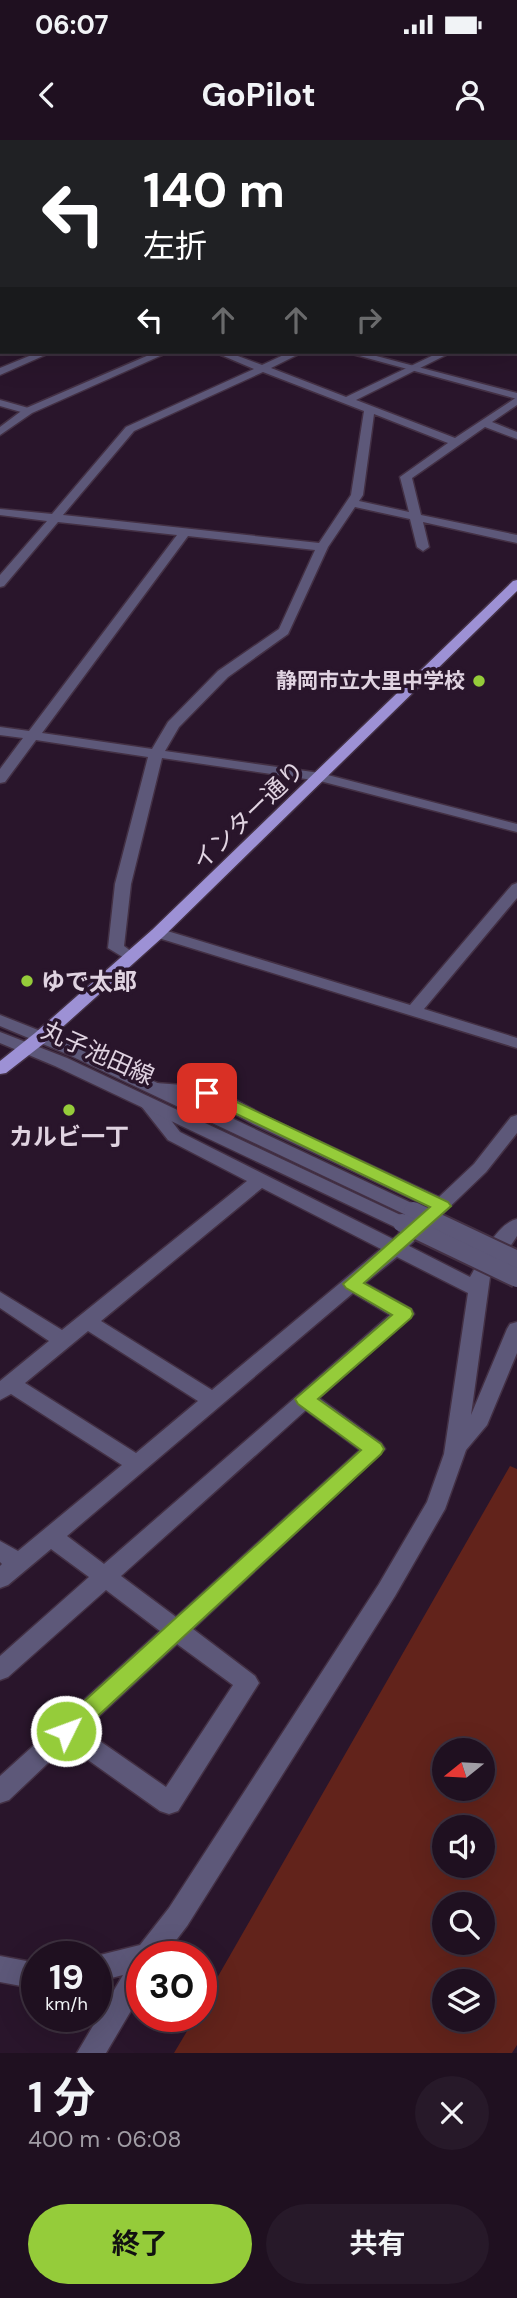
<!DOCTYPE html>
<html lang="ja">
<head>
<meta charset="utf-8">
<style>
	:root { --surface:#1f1020; --page:#271929; --text:#f1f3f6; --muted:#a19da5; --line:#3c303e; --accent:#95cc3a }
	body { margin:0; font-family:"DM Sans","Noto Sans JP",sans-serif; background:var(--page); color:var(--text); height:100vh; display:flex; flex-direction:column; font-size:26px; white-space:nowrap }
	* { box-sizing:border-box; margin:0 }
	p { font-size:23px; color:var(--muted) }
	.icon { flex:none; width:38px; height:38px; fill:none; stroke:currentColor; stroke-width:2; stroke-linecap:round; stroke-linejoin:round }
	.map { position:relative; height:1913px; overflow:hidden }
	.panel { display:flex; flex-direction:column; background:var(--surface); flex:1 }
	.panel>* { flex:none }
	.top-card { position:absolute; left:0px; top:0px; width:518px; height:214px; box-shadow:0 7px 28px #0002,0 0 0 2px var(--line); background:#202124; color:#fff; overflow:hidden }
	.needle { width:46px; rotate:252deg }
	.tools { position:absolute; left:432px; top:1598px; display:grid; gap:14px }
	.tools a { display:grid; place-items:center; width:63px; height:63px; border-radius:50%; background:var(--surface); box-shadow:0 7px 28px #0002,0 0 0 2px var(--line); font-size:35px }
	.speed { position:absolute; left:21px; top:1801px; display:flex; gap:14px; font-size:35px; font-weight:700; text-align:center }
	.speed>* { display:grid; place-content:center; width:91px; height:91px; border-radius:50%; background:var(--surface); box-shadow:0 7px 28px #0002,0 0 0 2px var(--line); line-height:1 }
	.speed small { font-size:18px; font-weight:400 }
	.speed .limit { border:10px solid #d22; background:#fff; color:#111 }
	.pin { position:absolute; display:grid; place-items:center; width:60px; height:60px; color:#fff; margin:-30px; border-radius:14px; box-shadow:0 4px 10px #0006 }
	.me { position:absolute; width:77px; margin:-38px; rotate:48deg; stroke-linejoin:round; filter:drop-shadow(0 0 5px #0008) }
	.turn { display:flex; align-items:center; gap:24px; height:147px; padding:0 28px; font-size:32px }
	.turn .icon { width:91px; height:91px; stroke-width:2.5 }
	.turn b { display:block; font-size:49px; line-height:60px }
	.lanes { display:flex; align-items:center; height:66px; padding:0 28px; background:#0003; justify-content:center; gap:35px; direction:ltr }
	.lanes .off { opacity:.35 }
	.round { display:grid; place-items:center; flex:none; width:74px; height:74px; border-radius:37px; background:var(--page) }
	.overview { display:flex; align-items:center; justify-content:space-between; height:119px; padding:0 28px }
	h1 { font-size:42px; font-weight:700; line-height:52px }
	.button { display:flex; gap:14px; margin-top:auto; padding:14px 28px }
	.button a { flex:1; height:80px; border-radius:42px; background:var(--accent); color:#111; font-size:28px; font-weight:700; line-height:80px; text-align:center }
	.button a+a { background:var(--page); color:var(--text) }
	.status { display:flex; justify-content:space-between; align-items:center; height:49px; padding:0 35px; background:var(--surface); direction:ltr }
	.status svg { height:19px; fill:currentColor }
	header { display:flex; justify-content:space-between; align-items:center; height:91px; padding:0 28px; background:var(--surface); font-size:32px; font-weight:700 }
	.map>svg:first-child { display:block }
	.green { fill:#62231b; fill-rule:evenodd }
	.lines { fill:none; stroke-linecap:round; stroke-linejoin:round }
	.minor-casing { stroke:#433044; stroke-width:3 }
	.tertiary-casing { stroke:#433044; stroke-width:3 }
	.primary-casing { stroke:#433044; stroke-width:3 }
	.minor { fill:#5d5879; fill-rule:evenodd }
	.tertiary { fill:#5d5879; fill-rule:evenodd }
	.primary { fill:#9d91d5; fill-rule:evenodd }
	.tertiary-bridge-casing { stroke:#433044; stroke-width:22; stroke-linecap:butt }
	.tertiary-bridge { stroke:#5d5879; stroke-width:18 }
	.route { fill:#95cc3a; stroke:#618526; stroke-width:2 }
	.poi-dot { fill:#95cc3a; stroke:#29152b; stroke-width:2.5 }
	.labels { text-anchor:middle; dominant-baseline:central; stroke-width:7; stroke-linejoin:round; paint-order:stroke }
	.far-poi-label { font-size:21px; font-weight:bold; fill:#e0d3e1; stroke:#29152b; text-anchor:end }
	.street-label { font-size:24px; fill:#e0d3e1; stroke:#29152b }
	.poi-label { font-size:24px; font-weight:bold; fill:#e0d3e1; stroke:#29152b; text-anchor:start }
</style>
</head>
<body>
<div class="status"><b>06:07</b><svg viewBox="0 0 49 12"><path d="M0 12V9h3v3zM5 12V6h3v6zM10 12V3h3v9zM15 12V0h3v12zM26 1h20v11H26zM47 4h2v5h-2z"/></svg></div>
<header><svg class="icon" aria-label="back" viewBox="0 0 24 24"><path d="M15 5l-7 7 7 7"/></svg>GoPilot<svg class="icon" aria-label="person" viewBox="0 0 24 24"><circle cx="12" cy="8" r="4"/><path d="M4 21q1-7 8-7t8 7"/></svg></header>
<div class="map">
<svg width="517" height="1913" viewBox="0 0 517 1913">
	<rect width="100%" height="100%" fill="#29152b"/>
	<path class="green" d="M510 1326 517 1329V1905L512 1913H174L196 1876H201V1866ZM444 1610H483V1648H444ZM444 1687H483V1726H444ZM444 1764H483V1802H444ZM444 1841H483V1880H444Z"/>
	<g class="lines">
		<defs>
			<g id="minor">
				<polygon points="79,0 90,0 77,2"/>
				<polygon points="307,0 318,0 305,2"/>
				<polygon points="426,0 442,2 428,2"/>
				<rect x="0" y="2" width="2" height="4"/>
				<polygon points="516,6 517,6 516,11"/>
				<rect x="516" y="26" width="1" height="4"/>
				<rect x="0" y="29" width="2" height="4"/>
				<polygon points="517,55 517,60 516,60 516,55"/>
				<rect x="0" y="65" width="2" height="6"/>
				<rect x="516" y="109" width="1" height="6"/>
				<polygon points="0,125 2,126 2,132 0,131"/>
				<rect x="0" y="170" width="2" height="6"/>
				<rect x="516" y="175" width="1" height="6"/>
				<rect x="516" y="189" width="1" height="6"/>
				<polygon points="39,212 52,212 0,235 0,228"/>
				<path d="M214 212H227L262 225 290 212H303L271 228 346 257 440 212H452L356 260 455 298 517 257V265L492 282 517 292V299L485 287 412 338 421 375 517 395V403L423 382 429 407 423 411 417 407 410 379 355 367 328 407 288 494 228 537 179 587 165 611 320 633 517 684V692L320 641 162 618 131 744 124 806 139 817 131 822 108 808 115 744 148 617 36 600 5 642 0 643V629L23 598 0 595V587L29 591 177 395 58 382 4 446 0 447V435L47 381 0 375V369L52 374 126 287 254 229ZM263 232 364 271 351 355 319 403 63 375 134 291ZM374 274 448 303 400 337 409 372 359 361 363 355ZM188 396 315 410 279 489 218 531 168 582 152 609 42 593Z"/>
				<polygon points="0,260 32,269 33,271 28,274 0,266"/>
				<polygon points="517,743 517,758 424,869 517,898 517,908 152,796 150,793 152,790 164,790 410,865 512,745"/>
				<path d="M156 943 196 946 223 953 265 976 439 1057 474 1024 511 977 517 975V993L486 1032 409 1106 470 1137C480 1120 496 1084 517 1079V1096L490 1137 471 1275 507 1189 510 1184 517 1182V1213L487 1285 466 1310 445 1369 395 1456 187 1786 164 1816H142V1852L106 1913H77L123 1835 96 1842V1816L140 1805 169 1768 379 1444 427 1362 444 1314 468 1153 397 1117 365 1143 411 1169 414 1174 319 1258 381 1303 385 1309 193 1489 255 1536 259 1543 178 1671 169 1674 160 1671 67 1605 9 1660 0 1663V1636L160 1491 106 1450 8 1537 0 1540V1516L89 1437 51 1409 8 1445 0 1448V1426L2 1424 0 1422V1401L18 1411 122 1325 11 1254 0 1260V1241L49 1201 0 1168V1152L62 1190 247 1041 168 1000 138 962 147 956 157 962 180 992 393 1099 429 1067 253 984 211 961 195 956 150 952 147 948 150 944ZM262 1048 381 1109 212 1250 101 1181ZM353 1153 390 1175 104 1424 67 1396ZM88 1191 198 1261 136 1313 25 1243ZM306 1270 360 1310 176 1477 121 1436ZM177 1504 233 1545 166 1647 84 1590Z"/>
				<polygon points="0,1816 37,1823 37,1849 0,1842"/>
			</g>
			<g id="tertiary">
				<polygon points="184,0 194,0 182,2"/>
				<polygon points="0,60 2,60 0,66"/>
				<polygon points="0,117 2,118 2,124 0,123"/>
				<polygon points="156,212 169,212 32,273 0,295 0,287 24,269"/>
				<polygon points="345,212 361,212 517,253 517,259"/>
				<polygon points="0,875 81,907 420,1067 422,1071 420,1075 406,1075 69,915 0,886"/>
				<polygon points="0,892 67,918 409,1079 411,1083 409,1087 395,1087 55,926 0,903"/>
			</g>
			<polygon id="primary" points="517,440 517,451 164,796 47,901 6,933 0,934 0,921 35,893 152,790 513,441"/>
		</defs>
		<use href="#minor" class="minor-casing"/>
		<use href="#tertiary" class="tertiary-casing"/>
		<use href="#primary" class="primary-casing"/>
		<use href="#minor" class="minor"/>
		<use href="#tertiary" class="tertiary"/>
		<use href="#primary" class="primary"/>
		<defs>
			<g id="tertiary-bridge">
				<polyline points="413,1071 517,1120"/>
				<polyline points="402,1083 517,1138"/>
			</g>
		</defs>
		<use href="#tertiary-bridge" class="tertiary-bridge-casing"/>
		<use href="#tertiary-bridge" class="tertiary-bridge"/>
	</g>
	<polygon class="route" points="207,948 448,1062 451,1066 364,1143 411,1169 413,1174 411,1178 318,1259 381,1304 384,1309 381,1314 74,1598 66,1600 59,1598 55,1591 59,1584 361,1310 298,1264 295,1259 392,1175 346,1148 343,1144 430,1067 201,957 199,953"/>
	<g class="poi-dot">
		<circle cx="479" cy="541" r="7"/>
		<circle cx="27" cy="841" r="7"/>
		<circle cx="69" cy="970" r="7"/>
	</g>
	<g class="labels">
		<g class="far-poi-label">
			<text x="465" y="541">静岡市立大里中学校</text>
		</g>
		<g class="street-label">
			<text transform="translate(248 675) rotate(-44)">インター通り</text>
			<text transform="translate(98 913) rotate(24)">丸子池田線</text>
		</g>
		<g class="poi-label">
			<text x="41" y="841">ゆで太郎</text>
			<text x="69" y="996" text-anchor="middle">カルビ一丁</text>
		</g>
	</g>
</svg>
<div class="tools">
<a><svg class="needle" viewBox="-14 -14 28 28"><path d="M0-13l5 13h-10z" fill="#e53935"/><path d="M0 13l5-13h-10z" fill="#a19da5"/></svg></a>
<a><svg class="icon" aria-label="sound" viewBox="0 0 24 24"><path d="M4 9h4l5-4v14l-5-4H4zM17 9q2 3 0 6"/></svg></a>
<a><svg class="icon" aria-label="search" viewBox="0 0 24 24"><circle cx="10" cy="10" r="6"/><path d="M15 15l6 6"/></svg></a>
<a><svg class="icon" aria-label="layers" viewBox="0 0 24 24"><path d="M12 4l9 5-9 5-9-5zM3 14l9 5 9-5"/></svg></a>
</div>
<div class="speed"><div>19<small>km/h</small></div><div class="limit">30</div></div>
<div class="pin" style="left:207px;top:953px;background:#d93025"><svg class="icon" aria-label="arrive" viewBox="0 0 24 24"><path d="M6 21V4h12l-3 4 3 4H6"/></svg></div>
<svg class="me" style="left:66px;top:1591px" viewBox="-20 -20 40 40"><circle r="17" fill="#95cc3a" stroke="#fff" stroke-width="3"/><path d="M0-11L8 9 0 5-8 9z" fill="#fff"/></svg>
<div class="top-card">
<div class="turn"><svg class="icon" aria-label="left" viewBox="0 0 24 24"><path d="M17 20v-9H6M10 6l-5 5 5 5"/></svg><div><b>140 m</b>左折</div></div>
<div class="lanes"><svg class="icon" aria-label="left" viewBox="0 0 24 24"><path d="M17 20v-9H6M10 6l-5 5 5 5"/></svg><svg class="icon off" aria-label="ahead" viewBox="0 0 24 24"><path d="M12 20V5M6 11l6-6 6 6"/></svg><svg class="icon off" aria-label="ahead" viewBox="0 0 24 24"><path d="M12 20V5M6 11l6-6 6 6"/></svg><svg class="icon off" aria-label="right" viewBox="0 0 24 24"><path d="M7 20v-9h11M14 6l5 5-5 5"/></svg></div>
</div>
</div>
<section class="panel">
<div class="overview"><div><h1>1 分</h1><p>400 m · 06:08</p></div><a class="round"><svg class="icon" aria-label="close" viewBox="0 0 24 24"><path d="M6 6l12 12M18 6L6 18"/></svg></a></div>
<div class="button"><a>終了</a><a>共有</a></div>
</section>
</body>
</html>
